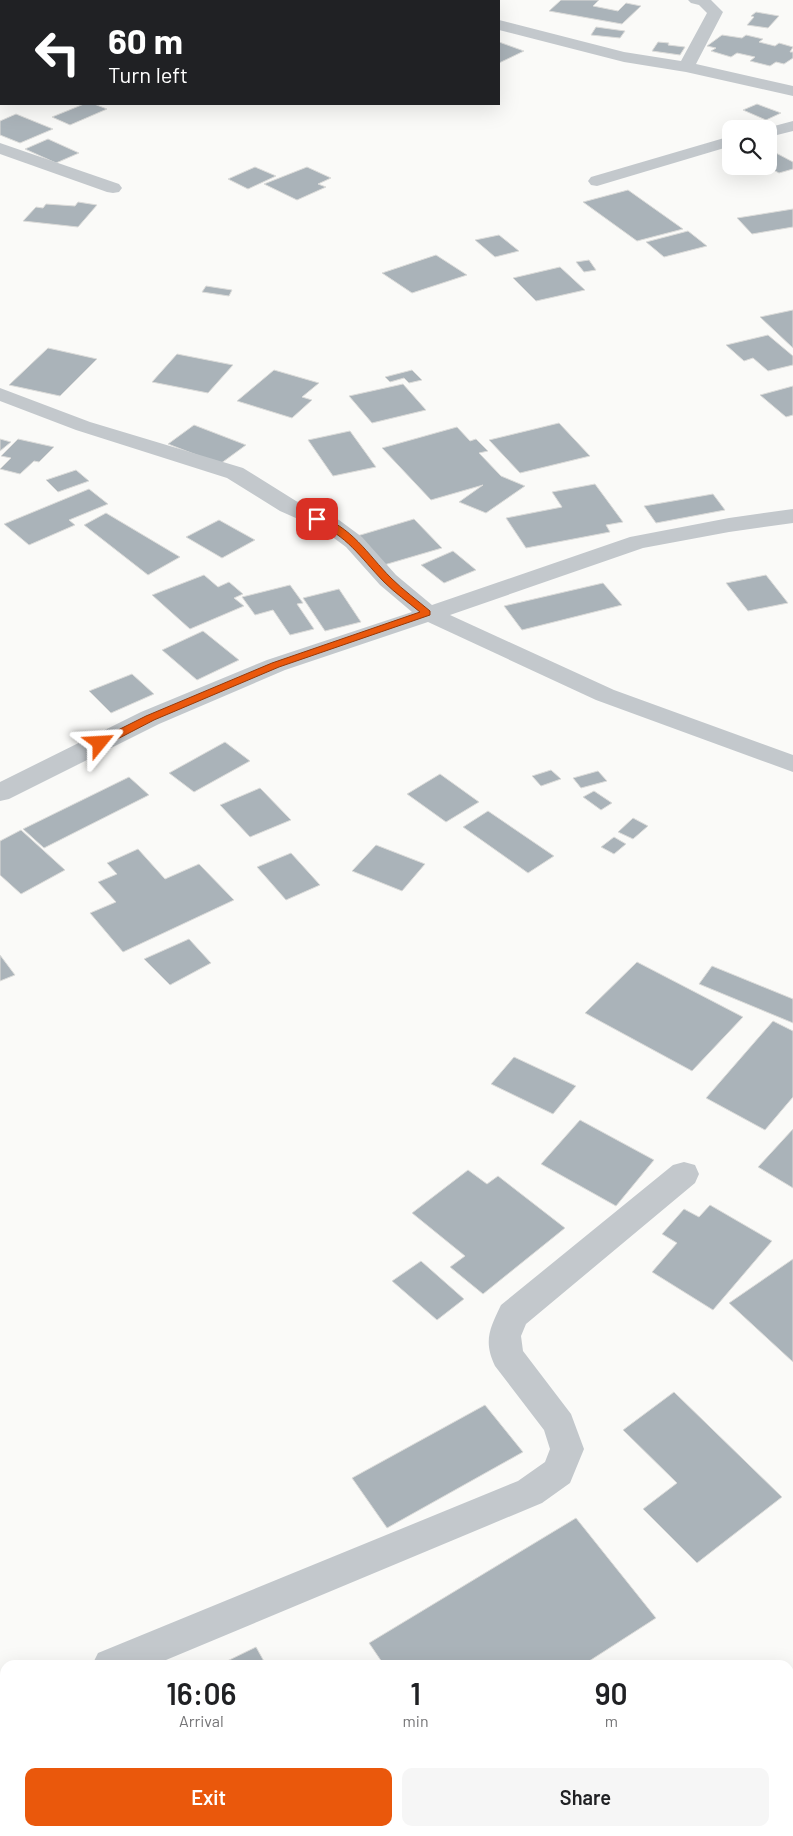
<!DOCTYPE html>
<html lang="en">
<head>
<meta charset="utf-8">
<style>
	:root { --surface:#fff; --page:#f6f6f6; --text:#202124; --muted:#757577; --accent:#ea580c }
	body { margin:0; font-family:Barlow,sans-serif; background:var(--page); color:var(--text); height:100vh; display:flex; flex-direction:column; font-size:19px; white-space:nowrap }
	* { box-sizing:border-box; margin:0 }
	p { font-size:16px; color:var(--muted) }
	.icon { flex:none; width:28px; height:28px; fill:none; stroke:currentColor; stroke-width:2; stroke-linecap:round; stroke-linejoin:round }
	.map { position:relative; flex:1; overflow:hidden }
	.details { position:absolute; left:0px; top:1660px; width:794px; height:176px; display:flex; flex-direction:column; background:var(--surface); border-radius:15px 15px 0 0; box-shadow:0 5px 20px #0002 }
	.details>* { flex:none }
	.top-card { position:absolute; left:0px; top:0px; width:500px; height:105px; box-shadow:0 5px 20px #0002; background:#202124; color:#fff; overflow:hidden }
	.buttons { position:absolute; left:722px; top:120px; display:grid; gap:10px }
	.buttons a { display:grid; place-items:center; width:55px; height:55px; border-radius:10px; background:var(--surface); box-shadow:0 5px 20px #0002; font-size:25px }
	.pin { position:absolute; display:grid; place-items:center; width:42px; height:42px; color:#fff; margin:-21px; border-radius:10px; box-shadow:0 2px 8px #0006 }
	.me { position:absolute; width:55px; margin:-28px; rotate:63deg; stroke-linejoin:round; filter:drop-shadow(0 0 4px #0008) }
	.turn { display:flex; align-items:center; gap:18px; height:105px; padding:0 25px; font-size:22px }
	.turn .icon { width:65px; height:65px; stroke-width:2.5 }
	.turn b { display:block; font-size:35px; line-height:42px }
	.eta { display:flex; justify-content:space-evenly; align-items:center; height:85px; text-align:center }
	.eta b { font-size:30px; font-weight:600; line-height:35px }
	.primary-button { display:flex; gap:10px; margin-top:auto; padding:10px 25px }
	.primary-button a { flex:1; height:58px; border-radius:10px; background:var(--accent); color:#fff; font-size:20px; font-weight:600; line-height:58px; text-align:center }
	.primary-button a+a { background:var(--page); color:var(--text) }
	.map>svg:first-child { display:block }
	.building { fill:#aab3b9; stroke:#dcdcda }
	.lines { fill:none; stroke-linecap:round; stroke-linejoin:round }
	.street { fill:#c3c8cc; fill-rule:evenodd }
	.route { fill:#ea580c; stroke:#983908 }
</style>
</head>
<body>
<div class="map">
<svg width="793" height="1836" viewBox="0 0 793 1836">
	<rect width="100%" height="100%" fill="#fafaf8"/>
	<g class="building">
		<polygon points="561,0 599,0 593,6 618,11 626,3 641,6 622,24 549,11"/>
		<polygon points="756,12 779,16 768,28 747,25 754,17 751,16"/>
		<polygon points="596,27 625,31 620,38 591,35"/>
		<polygon points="722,35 742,38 746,35 763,39 759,42 775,46 779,43 793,47 790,52 793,52 793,58 784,64 776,62 770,66 750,61 755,57 737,53 731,57 711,51 716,48 707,46"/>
		<polygon points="499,42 524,51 499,63"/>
		<polygon points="658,42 669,43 668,45 685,47 680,55 652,51"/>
		<polygon points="84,104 94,104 107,109 70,125 52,117"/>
		<polygon points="757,104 781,113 766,120 743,110"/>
		<polygon points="16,114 53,129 20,143 0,135 0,121"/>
		<polygon points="48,139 79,153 56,163 25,149"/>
		<polygon points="776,153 793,162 793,169 779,173 766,166 769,166 769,156"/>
		<polygon points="255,167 276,176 248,189 228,179"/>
		<polygon points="307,167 331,178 318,184 326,187 297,200 264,184"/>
		<polygon points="628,190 683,229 637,241 583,202"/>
		<polygon points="78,202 97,205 78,227 23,221 36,207 43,208 46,204 75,206"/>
		<polygon points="793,209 793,227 752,234 737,218"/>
		<polygon points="688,231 707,246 664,257 646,242"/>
		<polygon points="499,235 519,251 495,257 475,240"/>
		<polygon points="436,255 467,275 412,293 382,273"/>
		<polygon points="589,260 596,270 584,272 576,262"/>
		<polygon points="560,267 585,290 536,301 513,278"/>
		<polygon points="206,286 232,290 229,296 202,292"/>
		<polygon points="793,310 793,348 760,317"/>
		<polygon points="768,335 793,356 793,365 768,371 753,358 744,361 726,345"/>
		<polygon points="48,348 97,359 60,396 9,385"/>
		<polygon points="177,354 233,365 208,393 152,382"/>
		<polygon points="274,370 319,383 302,397 312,400 292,418 237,401"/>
		<polygon points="412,370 422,380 409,383 404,378 390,382 385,377"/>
		<polygon points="403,384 426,410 372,423 349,396"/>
		<polygon points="793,386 793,415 786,417 760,395"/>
		<polygon points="559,423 590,456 520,473 489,440"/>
		<polygon points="194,425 246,445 220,464 168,444"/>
		<polygon points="457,427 470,441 476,439 488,451 479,453 501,476 525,486 486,513 459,502 483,485 431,500 382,448"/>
		<polygon points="350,431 376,467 333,476 308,440"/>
		<polygon points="0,439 11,442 0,451"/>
		<polygon points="18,439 54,447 39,462 34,461 20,474 0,469 11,458 1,456"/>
		<polygon points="76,470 89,481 58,492 46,480"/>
		<polygon points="595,484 623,522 606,525 610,532 526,548 506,518 562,507 552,492"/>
		<polygon points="89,489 108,504 69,520 75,525 29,545 4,524"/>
		<polygon points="713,494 725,510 656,523 644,506"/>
		<polygon points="106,513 180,557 148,575 84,525"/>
		<polygon points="414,519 442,548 384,565 357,536"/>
		<polygon points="219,520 255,540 222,558 186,537"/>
		<polygon points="453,551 476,570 444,583 421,565"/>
		<polygon points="204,575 218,587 229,582 243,594 234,598 244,606 190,629 152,595"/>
		<polygon points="766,575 788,603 748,611 726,583"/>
		<polygon points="603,583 622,605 522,630 504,606"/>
		<polygon points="290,585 303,603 297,604 314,629 290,635 273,610 255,615 242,597"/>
		<polygon points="339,589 361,622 325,631 303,598"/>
		<polygon points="203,631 239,660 197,680 162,650"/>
		<polygon points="132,674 154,694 111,713 89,691"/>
		<polygon points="225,742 250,761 194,792 169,773"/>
		<polygon points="551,770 561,779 541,786 532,776"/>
		<polygon points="598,771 607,781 581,788 573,778"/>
		<polygon points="440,774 479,802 446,822 407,794"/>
		<polygon points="129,777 149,795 44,848 23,829"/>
		<polygon points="260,788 291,820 250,837 220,805"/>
		<polygon points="594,791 612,803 601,810 583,797"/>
		<polygon points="488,811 554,856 528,873 463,827"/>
		<polygon points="633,818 648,826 633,839 618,832"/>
		<polygon points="21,830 65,870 21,894 0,875 0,841"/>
		<polygon points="614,837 626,844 614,854 601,847"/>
		<polygon points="376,845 425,864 402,891 352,871"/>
		<polygon points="138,849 165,879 199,864 234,900 123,952 90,913 116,902 98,882 117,874 107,863"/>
		<polygon points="291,853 320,885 286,900 257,867"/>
		<polygon points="189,939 211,963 170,985 144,959"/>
		<polygon points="0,955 15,975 0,981"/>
		<polygon points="637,962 743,1017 692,1071 585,1013"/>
		<polygon points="712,966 793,999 793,1023 699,984"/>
		<polygon points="773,1021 793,1031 793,1097 765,1130 706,1098"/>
		<polygon points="514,1057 576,1086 553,1114 491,1084"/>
		<polygon points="580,1120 654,1160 616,1206 541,1164"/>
		<polygon points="793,1129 793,1188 758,1167"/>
		<polygon points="468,1170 487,1184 498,1176 565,1228 483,1294 450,1267 465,1256 412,1213"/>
		<polygon points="710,1205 772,1241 713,1310 652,1272 677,1243 662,1234 684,1209 699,1217"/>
		<polygon points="793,1259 793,1362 729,1303"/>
		<polygon points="421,1261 464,1299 437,1320 392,1281"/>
		<polygon points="674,1392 782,1497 697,1563 643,1509 677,1483 623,1430"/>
		<polygon points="485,1405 523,1452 387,1528 352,1478"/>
		<polygon points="576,1518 656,1618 583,1665 384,1665 369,1643"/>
		<polygon points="256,1647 266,1665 219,1665"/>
		<polygon points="5,1770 5,1831 287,1831 278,1836 0,1836 0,1772"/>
		<polygon points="463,1831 635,1831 648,1836 461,1836"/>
	</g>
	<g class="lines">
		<g class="street">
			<polygon points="351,0 374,0 375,1 352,1"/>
			<polygon points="688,0 711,0 723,12 696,64 793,86 793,96 686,72 624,62 499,30 499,20 624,52 681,61 707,13 699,5 691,3"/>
			<polygon points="793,121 793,131 769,137 769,129 763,129"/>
			<polygon points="731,136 731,146 597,186 591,185 588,181 591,177"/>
			<polygon points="0,143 119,184 122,188 119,192 113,193 107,192 0,154"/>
			<polygon points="0,388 90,422 243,468 296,501 339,520 362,537 396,575 432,605 630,537 729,518 793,509 793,523 729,532 643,548 450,615 614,690 793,755 793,772 596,700 428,622 285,670 159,724 9,799 0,801 0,782 141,712 267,660 412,612 380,585 346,547 323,530 280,511 227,478 76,430 0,401"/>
			<path d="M684 1162 695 1165 699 1174 695 1183 526 1324 521 1336 523 1351 571 1414 584 1449 570 1483 542 1503 154 1665H92L98 1653 518 1481 545 1462 550 1449 544 1430 495 1366C483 1341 490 1328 501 1305L673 1165Z"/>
			<polygon points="5,1702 5,1740 0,1742 0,1704"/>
		</g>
	</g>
	<path class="route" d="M317 516C351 525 368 555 391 578 403 590 417 600 430 611V615L279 667 154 720 104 746H96L95 743 96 741 146 716 272 663 420 612C408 602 395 593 384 582 358 555 349 537 313 521L312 519Z"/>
</svg>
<div class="buttons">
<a><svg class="icon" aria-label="search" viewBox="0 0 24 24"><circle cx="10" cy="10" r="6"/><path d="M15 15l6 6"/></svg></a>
</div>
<div class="pin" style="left:317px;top:519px;background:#d93025"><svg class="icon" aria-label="arrive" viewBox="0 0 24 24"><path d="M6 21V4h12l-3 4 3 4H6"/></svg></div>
<svg class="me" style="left:100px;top:743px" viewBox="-20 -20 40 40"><path d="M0-17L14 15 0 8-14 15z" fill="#ea580c" stroke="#fff" stroke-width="4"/></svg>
<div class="top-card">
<div class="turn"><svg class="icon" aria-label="left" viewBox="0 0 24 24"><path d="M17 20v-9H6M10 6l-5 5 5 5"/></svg><div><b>60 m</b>Turn left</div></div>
</div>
<section class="details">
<div class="eta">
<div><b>16:06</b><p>Arrival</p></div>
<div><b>1</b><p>min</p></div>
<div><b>90</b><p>m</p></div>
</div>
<div class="primary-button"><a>Exit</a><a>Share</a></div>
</section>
</div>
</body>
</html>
